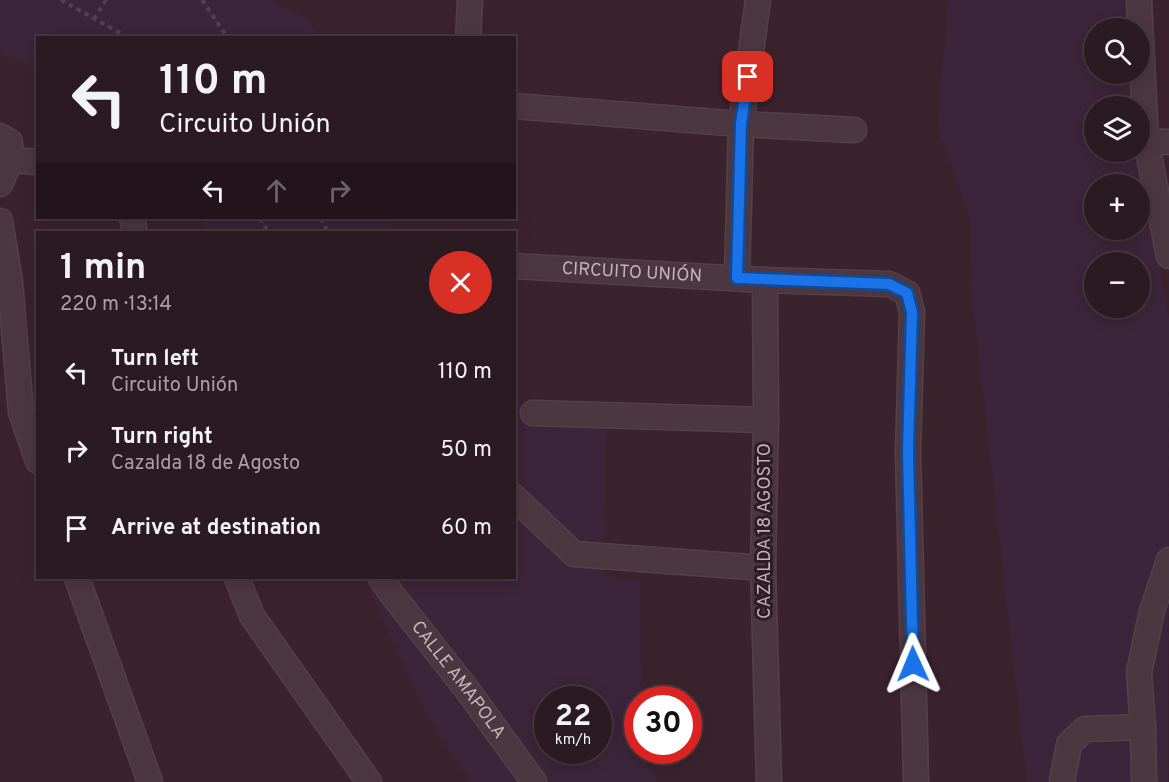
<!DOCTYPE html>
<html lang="en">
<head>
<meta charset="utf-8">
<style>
	:root { --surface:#2c1a22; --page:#34232a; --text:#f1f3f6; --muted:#a6a1a5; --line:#483840 }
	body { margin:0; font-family:Overpass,sans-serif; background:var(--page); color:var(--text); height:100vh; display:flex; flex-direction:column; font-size:22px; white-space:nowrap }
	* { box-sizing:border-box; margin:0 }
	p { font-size:20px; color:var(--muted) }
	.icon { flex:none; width:33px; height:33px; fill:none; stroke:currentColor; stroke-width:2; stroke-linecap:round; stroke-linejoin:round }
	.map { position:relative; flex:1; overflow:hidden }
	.drawer { position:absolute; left:36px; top:231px; width:480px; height:348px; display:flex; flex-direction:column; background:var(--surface); border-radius:0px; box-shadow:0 3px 15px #0003,0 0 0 2px var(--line) }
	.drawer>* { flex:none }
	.hud { position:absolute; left:36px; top:36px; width:480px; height:183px; border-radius:0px; box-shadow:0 3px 15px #0003,0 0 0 2px var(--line); background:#2c1a22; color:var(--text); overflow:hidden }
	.fabs { position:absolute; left:1084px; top:18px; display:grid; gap:12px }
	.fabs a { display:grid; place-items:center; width:66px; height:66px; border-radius:50%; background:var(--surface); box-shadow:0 3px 15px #0003,0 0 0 2px var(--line); font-size:30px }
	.speed { position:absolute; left:534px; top:686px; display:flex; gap:12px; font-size:30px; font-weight:700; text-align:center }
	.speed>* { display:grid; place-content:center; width:78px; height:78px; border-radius:50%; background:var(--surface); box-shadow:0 3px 15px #0003,0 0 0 2px var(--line); line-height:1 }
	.speed small { font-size:15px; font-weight:400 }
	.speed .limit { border:9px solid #d22; background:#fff; color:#111 }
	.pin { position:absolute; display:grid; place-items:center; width:51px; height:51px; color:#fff; margin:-26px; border-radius:12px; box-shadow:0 3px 9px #0006 }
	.me { position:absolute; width:66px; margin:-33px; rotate:359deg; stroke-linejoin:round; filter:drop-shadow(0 0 4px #0008) }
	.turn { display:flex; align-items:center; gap:21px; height:126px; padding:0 24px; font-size:27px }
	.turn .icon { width:78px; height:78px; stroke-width:2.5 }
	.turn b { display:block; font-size:42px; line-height:51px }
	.lanes { display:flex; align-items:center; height:57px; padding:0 24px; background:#0003; justify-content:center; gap:30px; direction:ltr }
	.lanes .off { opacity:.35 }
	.round { display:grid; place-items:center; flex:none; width:63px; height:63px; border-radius:32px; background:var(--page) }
	.overview { display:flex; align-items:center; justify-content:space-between; height:102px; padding:0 24px }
	h1 { font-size:36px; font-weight:700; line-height:45px }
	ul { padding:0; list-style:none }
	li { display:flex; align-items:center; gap:18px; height:78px; padding:0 24px }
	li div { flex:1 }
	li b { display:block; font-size:22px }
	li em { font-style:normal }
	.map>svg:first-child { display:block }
	.green { fill:#3c253a; fill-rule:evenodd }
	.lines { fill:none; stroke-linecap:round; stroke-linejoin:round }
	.minor-casing { stroke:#544049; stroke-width:27 }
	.path { stroke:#553e53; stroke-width:4; stroke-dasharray:4.5 4.5; stroke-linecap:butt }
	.minor { stroke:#4c3740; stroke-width:24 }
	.route-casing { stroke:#114b97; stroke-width:15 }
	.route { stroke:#1a73e8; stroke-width:10 }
	.labels { text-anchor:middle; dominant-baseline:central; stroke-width:6; stroke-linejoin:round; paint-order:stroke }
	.street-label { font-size:18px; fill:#c7b2bb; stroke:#301c25 }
</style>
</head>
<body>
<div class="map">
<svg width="1169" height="782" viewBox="0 0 1169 782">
	<rect width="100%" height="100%" fill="#3b232e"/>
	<g class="green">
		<polygon points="0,0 269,0 302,16 323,37 38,38 37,69 0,53"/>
		<path d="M948 0H1126L1128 28H1095V74H1131L1133 106H1095V152H1138L1169 317 1168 782H1027L972 293 970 219 938 128ZM1095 184H1140V230H1095ZM1095 262H1140V308H1095Z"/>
		<polygon points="200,218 390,218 394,232 208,232"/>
		<path d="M515 394 516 404 607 413 603 576 640 582 641 699H638V750H641V755L658 782H472C423 725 397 645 363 578H514ZM548 699H598V750H548Z"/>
	</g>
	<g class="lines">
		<defs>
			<g id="minor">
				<polyline points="1139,0 1146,141 1169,256"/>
				<polyline points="468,38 470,0"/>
				<polyline points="514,106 741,124 854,130"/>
				<polyline points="0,136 10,142 11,160 0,184"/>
				<polyline points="1146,141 1169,142"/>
				<polyline points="11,160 38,162"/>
				<polyline points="132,218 135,232"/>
				<polyline points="0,221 10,282 21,412 38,461"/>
				<path id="s1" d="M514 266 765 280 889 284 907 293 912 312 908 451 916 782"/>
				<polyline points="737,278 741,124 758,0"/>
				<polyline points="765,280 766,420 763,568 769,782"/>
				<polyline points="533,413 766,420"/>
				<polyline points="514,497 574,554 763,568"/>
				<polyline points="77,578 150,782"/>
				<polyline points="237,578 252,616 369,782"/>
				<path id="s2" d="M381 578 391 593 468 691 534 782"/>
				<polyline points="1062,782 1069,744 1085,729 1143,727"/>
				<polyline points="1144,782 1143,727 1139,672 1152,611 1169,560"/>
			</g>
		</defs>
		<use href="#minor" class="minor-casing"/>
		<g class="path">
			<polyline points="61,0 129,38"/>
			<polyline points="202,0 228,38"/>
			<polyline points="94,19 106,0"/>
			<polyline points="260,218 268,232"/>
			<polyline points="321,218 328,232"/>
		</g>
		<use href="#minor" class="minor"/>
	</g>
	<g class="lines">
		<defs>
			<polyline id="route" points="748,77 741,124 737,278 889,284 907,293 912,312 908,451 913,664"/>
		</defs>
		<use href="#route" class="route-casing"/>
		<use href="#route" class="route"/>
	</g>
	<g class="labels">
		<g class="street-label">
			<text stroke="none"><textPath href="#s1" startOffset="118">CIRCUITO UNIÓN</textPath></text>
			<text transform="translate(765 531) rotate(-90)">CAZALDA 18 AGOSTO</text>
			<text stroke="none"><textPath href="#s2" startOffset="128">CALLE AMAPOLA</textPath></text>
		</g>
	</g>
</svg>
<div class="fabs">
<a><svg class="icon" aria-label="search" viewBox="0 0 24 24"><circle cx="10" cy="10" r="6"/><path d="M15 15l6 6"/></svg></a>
<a><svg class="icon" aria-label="layers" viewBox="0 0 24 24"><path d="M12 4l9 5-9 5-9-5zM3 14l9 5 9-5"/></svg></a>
<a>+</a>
<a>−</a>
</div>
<div class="speed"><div>22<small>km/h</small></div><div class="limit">30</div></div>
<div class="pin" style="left:748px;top:77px;background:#d93025"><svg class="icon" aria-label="arrive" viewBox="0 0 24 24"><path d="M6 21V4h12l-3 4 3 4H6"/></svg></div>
<svg class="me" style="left:913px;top:664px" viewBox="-20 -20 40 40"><path d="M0-17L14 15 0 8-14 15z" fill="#1a73e8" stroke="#fff" stroke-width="4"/></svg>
<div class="hud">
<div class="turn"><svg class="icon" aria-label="left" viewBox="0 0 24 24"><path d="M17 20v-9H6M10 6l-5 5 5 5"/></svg><div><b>110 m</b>Circuito Unión</div></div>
<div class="lanes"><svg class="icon" aria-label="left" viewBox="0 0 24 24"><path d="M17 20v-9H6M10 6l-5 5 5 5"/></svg><svg class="icon off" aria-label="ahead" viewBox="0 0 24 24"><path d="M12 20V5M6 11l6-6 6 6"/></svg><svg class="icon off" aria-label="right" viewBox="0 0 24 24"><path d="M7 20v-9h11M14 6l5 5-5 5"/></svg></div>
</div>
<section class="drawer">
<div class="overview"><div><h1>1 min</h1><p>220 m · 13:14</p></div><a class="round" style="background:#d93025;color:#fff"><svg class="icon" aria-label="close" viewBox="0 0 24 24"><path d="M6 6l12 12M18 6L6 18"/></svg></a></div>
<ul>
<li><svg class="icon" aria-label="left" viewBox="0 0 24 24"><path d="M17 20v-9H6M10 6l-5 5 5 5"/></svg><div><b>Turn left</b><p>Circuito Unión</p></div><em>110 m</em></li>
<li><svg class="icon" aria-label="right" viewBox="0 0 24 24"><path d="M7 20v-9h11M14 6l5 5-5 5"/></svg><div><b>Turn right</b><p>Cazalda 18 de Agosto</p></div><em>50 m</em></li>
<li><svg class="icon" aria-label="arrive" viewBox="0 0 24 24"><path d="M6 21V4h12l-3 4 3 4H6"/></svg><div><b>Arrive at destination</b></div><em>60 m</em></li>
</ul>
</section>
</div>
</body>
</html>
